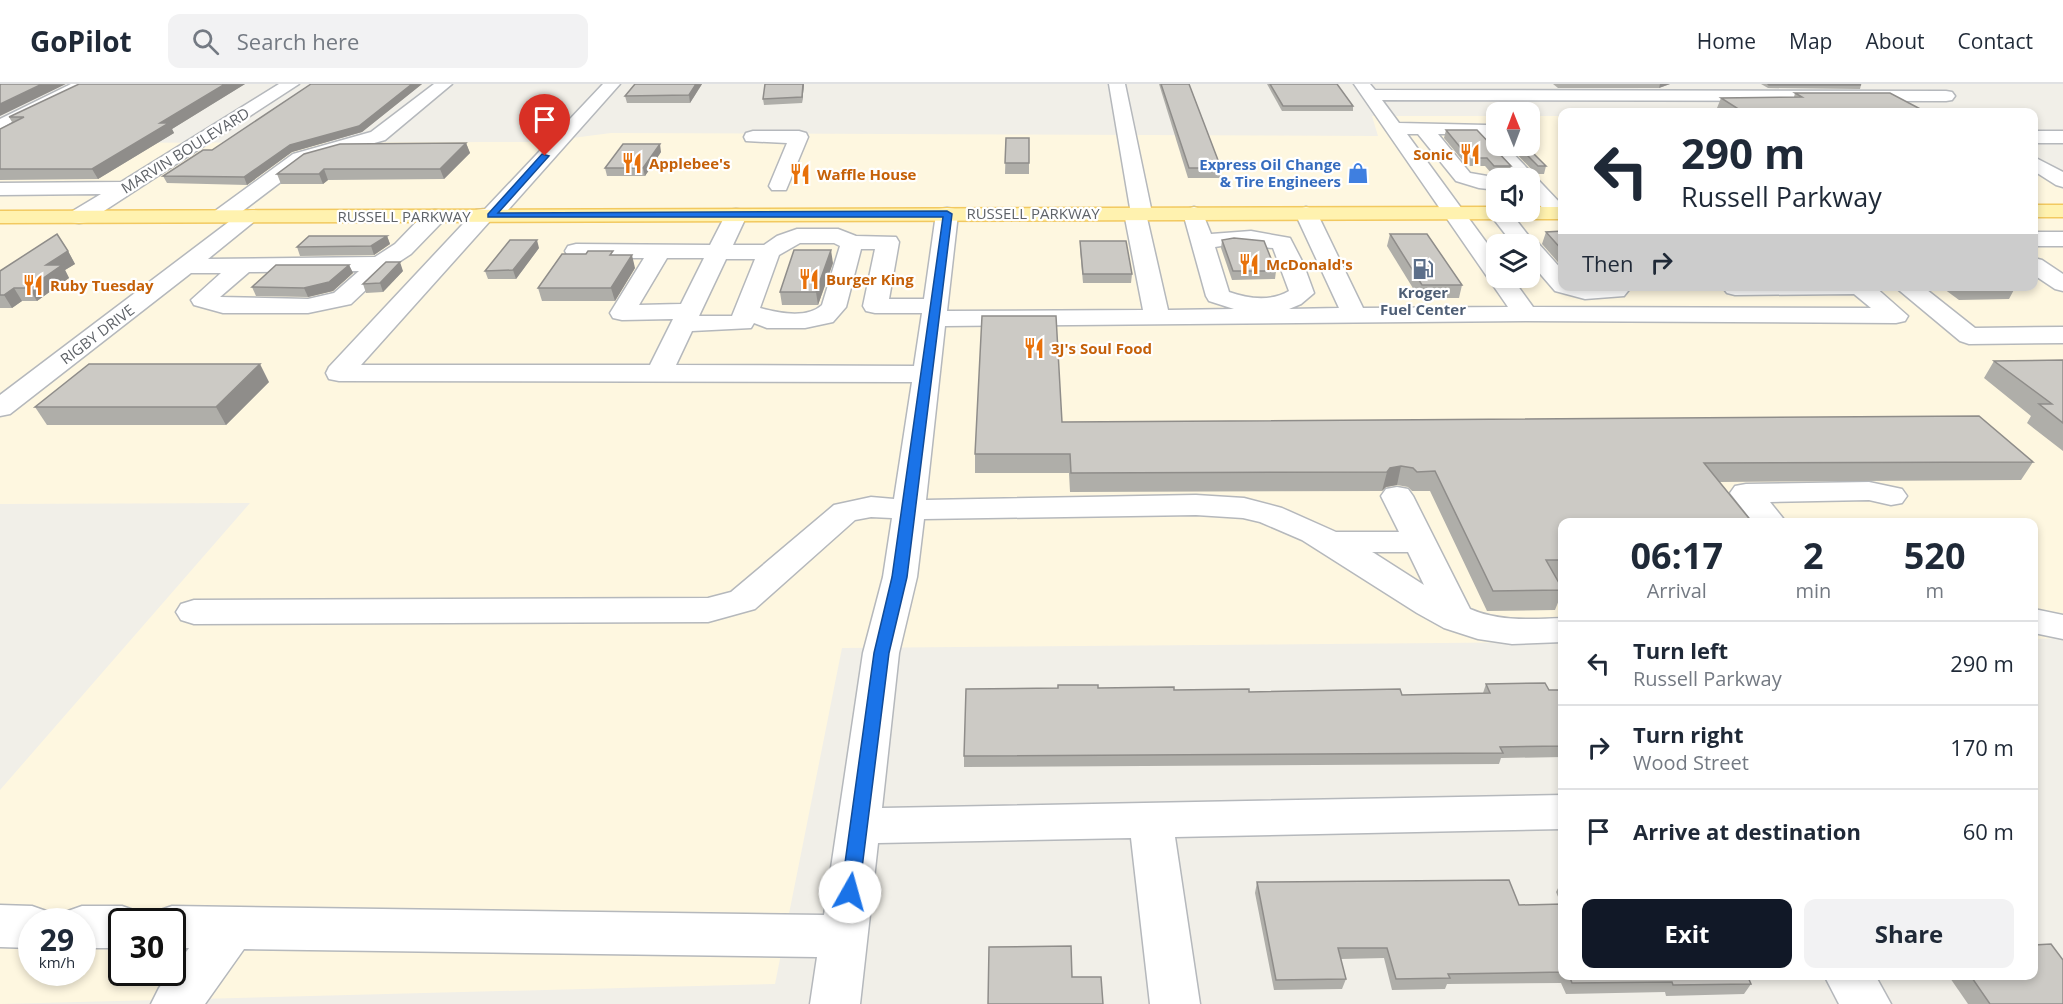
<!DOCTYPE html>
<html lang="en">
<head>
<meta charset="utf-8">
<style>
	:root { --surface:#fff; --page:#f2f2f3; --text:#1f2937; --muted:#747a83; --line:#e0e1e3; --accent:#111827 }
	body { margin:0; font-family:"Open Sans",sans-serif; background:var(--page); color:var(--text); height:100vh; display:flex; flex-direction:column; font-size:22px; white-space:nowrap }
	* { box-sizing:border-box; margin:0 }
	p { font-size:20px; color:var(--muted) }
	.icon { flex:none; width:33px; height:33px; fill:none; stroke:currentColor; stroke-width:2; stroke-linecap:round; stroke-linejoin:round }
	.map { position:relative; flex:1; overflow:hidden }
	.details { position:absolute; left:1558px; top:434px; width:480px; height:462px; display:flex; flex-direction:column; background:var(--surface); border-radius:12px; box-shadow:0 3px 9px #0003 }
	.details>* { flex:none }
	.hud { position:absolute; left:1558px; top:24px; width:480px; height:183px; border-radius:12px; box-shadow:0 3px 9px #0003; background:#fff; color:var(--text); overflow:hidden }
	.needle { width:39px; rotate:359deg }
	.tools { position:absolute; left:1486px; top:18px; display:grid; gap:12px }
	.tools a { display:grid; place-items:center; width:54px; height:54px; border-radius:12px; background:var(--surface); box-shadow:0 3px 9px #0003; font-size:30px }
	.speed { position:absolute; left:18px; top:824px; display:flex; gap:12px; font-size:30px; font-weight:700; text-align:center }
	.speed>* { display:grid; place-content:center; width:78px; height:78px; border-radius:50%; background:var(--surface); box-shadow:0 3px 9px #0003; line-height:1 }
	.speed small { font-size:15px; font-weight:400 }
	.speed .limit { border:3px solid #111; border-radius:9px; background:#fff; color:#111 }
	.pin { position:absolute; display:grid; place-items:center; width:51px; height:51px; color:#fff; margin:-62px -26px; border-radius:50% 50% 50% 0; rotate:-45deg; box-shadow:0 0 6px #0007 }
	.pin .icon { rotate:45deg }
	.me { position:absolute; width:66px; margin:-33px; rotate:7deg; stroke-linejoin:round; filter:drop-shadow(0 0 4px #0008) }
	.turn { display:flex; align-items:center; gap:21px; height:126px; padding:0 24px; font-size:27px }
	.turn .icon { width:78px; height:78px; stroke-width:2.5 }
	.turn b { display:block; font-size:42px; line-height:51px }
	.then { display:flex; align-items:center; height:57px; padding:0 24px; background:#0003; gap:12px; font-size:22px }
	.eta { display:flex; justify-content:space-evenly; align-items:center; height:102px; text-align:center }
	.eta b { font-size:36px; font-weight:700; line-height:42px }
	.cta { display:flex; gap:12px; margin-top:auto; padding:12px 24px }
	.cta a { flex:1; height:69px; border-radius:12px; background:var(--accent); color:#fff; font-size:24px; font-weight:700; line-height:69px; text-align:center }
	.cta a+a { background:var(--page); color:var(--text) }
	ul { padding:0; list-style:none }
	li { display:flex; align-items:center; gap:18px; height:84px; padding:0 24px; border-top:2px solid var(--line) }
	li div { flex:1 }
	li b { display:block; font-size:22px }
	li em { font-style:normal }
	header { display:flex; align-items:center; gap:36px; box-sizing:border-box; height:84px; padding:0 30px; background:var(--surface); border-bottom:2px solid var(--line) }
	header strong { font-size:28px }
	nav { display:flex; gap:33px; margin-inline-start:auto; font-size:21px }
	.search { width:420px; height:54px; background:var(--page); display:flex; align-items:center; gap:15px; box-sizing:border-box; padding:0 21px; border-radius:12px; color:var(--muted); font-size:22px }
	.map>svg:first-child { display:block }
	.commercial { fill:#fef7e0; fill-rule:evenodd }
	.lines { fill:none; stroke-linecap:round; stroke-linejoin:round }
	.minor-casing { stroke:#b5b8bc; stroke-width:3 }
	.major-casing { stroke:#f2c960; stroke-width:3 }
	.minor { fill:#fff; fill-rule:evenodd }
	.major { fill:#fff2af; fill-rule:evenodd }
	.wall { fill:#afaea9 }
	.shaded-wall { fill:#8f8d8a }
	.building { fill:#cccac5; stroke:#8f8d8a; stroke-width:1.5 }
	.route { fill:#1a73e8; stroke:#114b97; stroke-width:1.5 }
	.labels { text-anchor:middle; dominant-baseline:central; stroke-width:4.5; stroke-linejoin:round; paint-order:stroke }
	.far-street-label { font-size:15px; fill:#5f6368; stroke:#fff }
	.far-food-label { font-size:15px; font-weight:bold; fill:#c56008; stroke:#fff; text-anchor:start }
	.far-shop-label { font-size:15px; font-weight:bold; fill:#366cbe; stroke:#fff; text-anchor:end }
	.far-service-label { font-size:15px; font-weight:bold; fill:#4e5e75; stroke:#fff }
</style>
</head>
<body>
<header>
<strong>GoPilot</strong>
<div class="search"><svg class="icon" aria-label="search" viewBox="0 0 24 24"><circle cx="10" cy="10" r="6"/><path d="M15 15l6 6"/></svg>Search here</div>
<nav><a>Home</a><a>Map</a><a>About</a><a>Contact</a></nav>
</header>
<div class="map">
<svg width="2063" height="920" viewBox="0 0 2063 920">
	<rect width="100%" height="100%" fill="#f1efe8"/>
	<path class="commercial" d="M1372 32H1497V62H1530V32H1563V202H2034V88L2063 105V554L2034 555V438H1563V558L842 564 775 900 0 920V706L250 419 0 420V59L541 58 611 49 1378 52ZM1497 94H1530V128H1497ZM1497 160H1530V194H1497ZM32 837H82V888H32ZM122 837H172V888H122Z"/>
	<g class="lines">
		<defs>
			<g id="minor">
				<polygon points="71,0 92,0 90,4 0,47 0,35"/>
				<polygon points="279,0 299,0 87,138 79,139 71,138 68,133 71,128 101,110 0,111 0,99 121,98"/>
				<path d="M434 0H452L385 56 307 78 232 135C241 129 246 125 258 127L261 132 208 175 375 173 395 160 427 127 435 126 443 127 446 132 443 137 411 170 388 185 351 220 308 229H223L194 221 191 216 221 189H191L10 330 0 332V311L230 137 223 138 215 137 212 132 215 127 293 70 371 48ZM359 187 334 209 308 215 220 213 249 188Z"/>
				<path d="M603 0H620L499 136 490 137 361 281H650L673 235 622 236 613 234 610 229 644 174H576L568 172 565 167 568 162 576 160 710 161 728 126 736 125 744 126 747 131 733 161H764L777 152 797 145H838L856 152 896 153 899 158 889 215H924L936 130 939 125 947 124 955 125 958 130 947 227 1143 226 1124 129 1130 124 1109 0H1125L1152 129 1147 134 1168 226 1234 225 1209 217 1206 212 1183 129 1187 125 1194 123 1201 125 1211 150 1251 147 1290 154 1303 179 1314 209 1301 220 1289 225 1339 224 1295 129 1299 125 1306 123 1313 125 1317 129 1363 224 1508 223 1354 0H1370L1375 6 1946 7 1952 8 1955 12 1952 16 1946 17 1382 16 1399 39 1486 41 1497 52V62H1506L1563 122V134L1551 133 1530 111V94H1516L1475 50H1438L1470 89 1499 94H1497V106L1479 104 1456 97 1418 50H1407L1497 173V194H1512L1533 223 1871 224 1854 210 1735 211 1727 209 1723 204 1874 202 1908 232 1905 237 1896 239 1526 237 945 242 926 416 1196 411 1244 414 1282 424 1336 448H1399L1381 412 1386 405 1397 403 1408 405 1413 412 1470 525C1500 538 1531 535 1563 534V558L1512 560 1478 555 1444 544 1417 529 1302 456 1260 438 1243 434 1196 431 924 435 917 493 899 569 882 724 1563 711V745L1175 753 1200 920H1150L1131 754 878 759 860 920H810L817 873 244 865 205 920H151L159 904 189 864H172V837H151L155 828 172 822 824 831 863 569 883 493 892 434 871 433 855 436 755 525 708 538 194 540 181 536 176 528 181 520 194 516 708 514 731 508 834 421 871 413 894 415 912 298 339 297 329 295 326 289 329 283 476 126 485 125ZM800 159H834L840 162 822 221C807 235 778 229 760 224L779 171ZM1233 160 1273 164 1289 207C1270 218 1249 215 1229 208L1215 163ZM861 165H875L863 222 866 227 875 229H922L914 282 676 281 692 247 751 244 754 239 767 244H805L833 238 846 223ZM667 174H704L681 220 639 221ZM726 175H755L732 232H699ZM1372 468H1408L1424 501 1374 469Z"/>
				<polygon points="753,47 799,47 806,49 808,53 786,106 772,106 769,102 787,59 746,57 744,53 746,49"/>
				<rect x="2034" y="47" width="29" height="12"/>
				<polygon points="2034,73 2063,88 2063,103 2056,101 2034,87"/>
				<polygon points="1497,123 1497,128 1510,128 1528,151 1527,158 1538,159 1563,187 1563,202 1632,202 1624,212 1585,215 1555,207 1530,178 1530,160 1504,160 1506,151 1489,129"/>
				<rect x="2034" y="148" width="29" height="14"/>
				<polygon points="2034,174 2042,176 2063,190 2063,207 2055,205 2034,191"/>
				<polygon points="1894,202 1922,202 1975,244 2063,243 2063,259 1969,260 1960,257"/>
				<polygon points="1869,398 1902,405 1907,412 1902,419 1891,421 1869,416 1770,418 1786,438 1753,438 1730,409 1735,402 1746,400"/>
				<polygon points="2034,525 2063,531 2063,555 2034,549"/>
				<polygon points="0,821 32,822 49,828 53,837 32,837 32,864 0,863"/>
				<polygon points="82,822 122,822 139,828 143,837 122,837 122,864 82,864 82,837 61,837 65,828"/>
				<polygon points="1824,891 1875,891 1891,920 1839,920"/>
			</g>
			<g id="major">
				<rect x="2034" y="121" width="29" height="12"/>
				<polygon points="1497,123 1497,128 1530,128 1530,123 1563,123 1563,135 0,139 0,127"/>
			</g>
		</defs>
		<use href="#minor" class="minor-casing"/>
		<use href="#major" class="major-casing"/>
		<use href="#minor" class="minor"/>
		<use href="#major" class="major"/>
	</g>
	<g class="wall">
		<polygon points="79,0 245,0 172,45 174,49 98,95 0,96 0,45 12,38 9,33"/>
		<polygon points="311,0 422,0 362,48 292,68 247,101 167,99 163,92 212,66"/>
		<polygon points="635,0 702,0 690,19 627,19 625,12"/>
		<polygon points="804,0 802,19 764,21 763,15"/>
		<polygon points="1159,0 1189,0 1221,84 1220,94 1188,94"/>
		<polygon points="1267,0 1337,0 1353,22 1353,27 1282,27"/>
		<polygon points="1553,0 1670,0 1659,4 1558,4"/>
		<polygon points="1761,0 1859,0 1861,1 1860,5 1768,4"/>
		<polygon points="1795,9 1926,28 1724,28 1717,24 1721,14 1794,13"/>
		<polygon points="1446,46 1511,82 1509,90 1492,90 1485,82 1467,82 1444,54"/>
		<polygon points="1006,54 1029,54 1029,90 1005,90"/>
		<polygon points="466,59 470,69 444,95 328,96 323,100 281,100 277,90"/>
		<polygon points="1509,62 1526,62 1546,82 1544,90 1536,90"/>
		<polygon points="661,68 645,92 607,92 605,84"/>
		<polygon points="1563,147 1563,184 1542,160 1546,148"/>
		<polygon points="1390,150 1462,201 1459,214 1419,214 1387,162"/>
		<polygon points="387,152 390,160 374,171 300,172 297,163"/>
		<polygon points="1222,156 1276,187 1275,195 1232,196 1221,164"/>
		<polygon points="1080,157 1132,190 1131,199 1083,199 1080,165"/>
		<polygon points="539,164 516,195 488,195 485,187"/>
		<polygon points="68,167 75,180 65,186 69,194 37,217 22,217 12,224 0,224 0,187"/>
		<polygon points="614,171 635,184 615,217 542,217 538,204"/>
		<polygon points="833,179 818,221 782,221 780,208"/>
		<polygon points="349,181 353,189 333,207 308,213 256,212 252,203"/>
		<polygon points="403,187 383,208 366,209 363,200"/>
		<polygon points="1940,202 2016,202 2009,215 1959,216"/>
		<polygon points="2063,276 2063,367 2027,339 2031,332 1984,294 1994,277"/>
		<polygon points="269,298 226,341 47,341 35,323"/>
		<polygon points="1062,338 2033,378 2021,396 1719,398 1563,438 1563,495 1557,495 1563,506 1555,526 1487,527 1430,407 1412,407 1408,403 1397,401 1386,403 1382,407 1070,408 1069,389 975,389 975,370"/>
		<polygon points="1486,600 1549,606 1563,606 1563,673 1501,674 1499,680 964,683 964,672 1098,604 1249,608 1402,611 1483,609"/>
		<polygon points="1257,798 1519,821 1561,820 1556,808 1561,798 1563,798 1563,891 1747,891 1751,900 1744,910 1666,912 1665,908 1566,910 1561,899 1447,900 1445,905 1392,906 1384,874 1341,875 1346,895 1342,905 1274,906 1255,809"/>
		<polygon points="1948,891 2034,891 2063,920 1968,920"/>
	</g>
	<g class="shaded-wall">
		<polygon points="42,0 66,0 0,32 0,20"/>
		<polygon points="225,0 245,0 172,45 174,49 98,95 92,85 160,39"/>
		<polygon points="412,0 422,0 362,48 292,68 247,101 244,93 290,61"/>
		<polygon points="696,0 702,0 690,19 689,11"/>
		<polygon points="803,0 804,0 802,19 802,13"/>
		<polygon points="1660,0 1670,0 1659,4"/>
		<polygon points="466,59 470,69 444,95 440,85"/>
		<polygon points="660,60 661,68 645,92 643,84"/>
		<polygon points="324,85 328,96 323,100 319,90"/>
		<polygon points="387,152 390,160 374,171 371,162"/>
		<polygon points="537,156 539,164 516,195 513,186"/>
		<polygon points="831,166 833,179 818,221 816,208"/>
		<polygon points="68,167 75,180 65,186 69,194 37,217 29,204 46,181"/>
		<polygon points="632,171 635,184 615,217 611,204"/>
		<polygon points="400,178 403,187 383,208 380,199"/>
		<polygon points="349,181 353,189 333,207 308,213 304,204"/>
		<polygon points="14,204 22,217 12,224 4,211"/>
		<polygon points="260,280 269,298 226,341 216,323"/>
		<polygon points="1401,382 1397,401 1386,403 1382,407 1387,388 1390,384"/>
	</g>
	<g class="building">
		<polygon points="1,0 42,0 0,20 0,1"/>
		<polygon points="79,0 225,0 160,39 169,39 92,85 0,85 0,45 24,33 9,33"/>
		<polygon points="311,0 412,0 359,42 290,61 244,93 163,92 203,66 212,66"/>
		<polygon points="635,0 696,0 689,11 625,12"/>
		<polygon points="765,0 803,0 802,13 763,15"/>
		<polygon points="1161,0 1189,0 1221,84 1189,84"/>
		<polygon points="1270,0 1337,0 1353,22 1283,22"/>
		<polygon points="1768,0 1859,0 1861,1 1769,1"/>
		<polygon points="1795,9 1890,9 1926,28 1743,28 1721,14 1802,13"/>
		<polygon points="1446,46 1477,46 1511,82 1494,82 1487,74 1469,74"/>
		<polygon points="1006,54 1029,54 1029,79 1005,79"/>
		<polygon points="466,59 440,85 324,85 319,90 277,90 304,70 340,60"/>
		<polygon points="623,60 660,60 643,84 605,84"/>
		<polygon points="1518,62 1526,62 1546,82 1538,82"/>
		<polygon points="1563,147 1563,167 1546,148"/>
		<polygon points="57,150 68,167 46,181 62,181 29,204 14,204 4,211 0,211 0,187"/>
		<polygon points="1390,150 1427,150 1462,201 1422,201"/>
		<polygon points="309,152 387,152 371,162 297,163"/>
		<polygon points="1234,154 1264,157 1276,187 1233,187 1222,156"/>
		<polygon points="510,156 537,156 513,186 485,187"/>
		<polygon points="1080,157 1126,157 1132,190 1083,190"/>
		<polygon points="794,166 831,166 816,208 780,208"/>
		<polygon points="588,167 613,167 610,171 632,171 611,204 538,204 562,170 586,170"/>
		<polygon points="386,178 400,178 380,199 363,200"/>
		<polygon points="276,181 349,181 329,198 304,204 252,203"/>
		<polygon points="982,232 1056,232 1062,338 1979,332 2033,378 1704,379 1752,438 1563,438 1563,476 1546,476 1563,506 1493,507 1435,387 1417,388 1413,384 1401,382 1390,384 1387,388 1071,389 1070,370 975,370"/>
		<polygon points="2063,276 2063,339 2039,320 2052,320 1994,277"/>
		<polygon points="89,280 260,280 216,323 35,323"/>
		<polygon points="1545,599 1549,606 1563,606 1563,662 1500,663 1503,669 964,672 966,605 1058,604 1058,601 1098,601 1098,604 1174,603 1174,606 1249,605 1249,608 1400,605 1402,611 1490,609 1486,600"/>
		<polygon points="1509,796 1519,821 1563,820 1563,888 1448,890 1450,894 1396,895 1387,864 1338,864 1346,895 1276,896 1257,798"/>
		<polygon points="2051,860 2063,876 2063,920 1990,920 1970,891 2034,891 2034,861"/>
		<polygon points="1071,862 1072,893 1101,893 1103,920 988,920 989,863"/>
		<polygon points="1569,891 1747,891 1751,900 1673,901 1672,898 1572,899"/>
	</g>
	<polygon class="route" points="542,70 549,72 498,129 947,127 952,130 907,493 889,569 859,808 857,814 850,816 843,814 841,808 874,569 892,493 943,133 488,133 488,130"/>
	<defs>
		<symbol id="restaurant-bare" viewBox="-9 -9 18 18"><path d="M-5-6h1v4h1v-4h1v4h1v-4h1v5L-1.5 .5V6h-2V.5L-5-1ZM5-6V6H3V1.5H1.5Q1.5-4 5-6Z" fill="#e8710a" stroke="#fff" stroke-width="2.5" paint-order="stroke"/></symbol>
		<symbol id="shop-bare" viewBox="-9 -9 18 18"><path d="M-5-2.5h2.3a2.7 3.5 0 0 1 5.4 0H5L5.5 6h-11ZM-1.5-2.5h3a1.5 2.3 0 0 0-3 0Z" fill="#3f7fe0" stroke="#fff" stroke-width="2.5" paint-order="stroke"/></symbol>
		<symbol id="fuel-bare" viewBox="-9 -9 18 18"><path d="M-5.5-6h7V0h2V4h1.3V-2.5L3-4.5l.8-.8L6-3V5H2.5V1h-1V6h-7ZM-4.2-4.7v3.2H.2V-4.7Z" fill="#5c6f8a" stroke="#fff" stroke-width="2.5" paint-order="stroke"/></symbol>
	</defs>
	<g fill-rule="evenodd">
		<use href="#restaurant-bare" x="1455" y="55" width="30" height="30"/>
		<use href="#restaurant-bare" x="617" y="64" width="30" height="30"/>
		<use href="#shop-bare" x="1343" y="74" width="30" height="30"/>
		<use href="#restaurant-bare" x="785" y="75" width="30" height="30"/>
		<use href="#restaurant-bare" x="1234" y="165" width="30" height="30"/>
		<use href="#fuel-bare" x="1408" y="170" width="30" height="30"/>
		<use href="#restaurant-bare" x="794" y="180" width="30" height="30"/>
		<use href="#restaurant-bare" x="18" y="186" width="30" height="30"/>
		<use href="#restaurant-bare" x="1019" y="249" width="30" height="30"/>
	</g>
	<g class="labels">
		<g class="far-street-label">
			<text transform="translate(185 66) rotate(-32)">MARVIN BOULEVARD</text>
			<text x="1033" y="129">RUSSELL PARKWAY</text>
			<text x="404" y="132">RUSSELL PARKWAY</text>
			<text transform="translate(97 250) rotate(-37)">RIGBY DRIVE</text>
		</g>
		<g class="far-food-label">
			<text x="1453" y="70" text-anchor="end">Sonic</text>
			<text x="649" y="79">Applebee's</text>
			<text x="817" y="90">Waffle House</text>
			<text x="1266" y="180">McDonald's</text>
			<text x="826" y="195">Burger King</text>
			<text x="50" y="201">Ruby Tuesday</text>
			<text x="1051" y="264">3J's Soul Food</text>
		</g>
		<g class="far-shop-label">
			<text x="1341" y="80">Express Oil Change<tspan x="1341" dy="17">&amp; Tire Engineers</tspan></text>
		</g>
		<g class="far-service-label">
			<text x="1423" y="208">Kroger<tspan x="1423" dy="17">Fuel Center</tspan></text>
		</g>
	</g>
</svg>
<div class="tools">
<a><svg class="needle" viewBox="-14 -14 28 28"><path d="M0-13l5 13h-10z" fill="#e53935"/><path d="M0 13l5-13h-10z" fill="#747a83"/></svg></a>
<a><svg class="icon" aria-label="sound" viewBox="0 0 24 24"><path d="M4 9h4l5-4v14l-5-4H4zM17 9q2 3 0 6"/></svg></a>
<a><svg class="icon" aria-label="layers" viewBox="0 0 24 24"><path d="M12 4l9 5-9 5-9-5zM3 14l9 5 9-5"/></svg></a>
</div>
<div class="speed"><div>29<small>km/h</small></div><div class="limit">30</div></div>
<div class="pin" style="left:545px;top:72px;background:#d93025"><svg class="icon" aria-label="arrive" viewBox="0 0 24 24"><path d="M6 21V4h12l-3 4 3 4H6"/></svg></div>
<svg class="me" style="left:850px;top:808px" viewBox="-20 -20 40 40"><circle r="19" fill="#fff"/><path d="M0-13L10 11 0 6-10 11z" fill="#1a73e8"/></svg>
<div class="hud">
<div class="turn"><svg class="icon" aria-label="left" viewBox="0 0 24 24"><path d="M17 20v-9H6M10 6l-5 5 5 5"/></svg><div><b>290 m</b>Russell Parkway</div></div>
<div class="then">Then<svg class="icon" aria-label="right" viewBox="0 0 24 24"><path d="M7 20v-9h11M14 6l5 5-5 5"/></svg></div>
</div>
<section class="details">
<div class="eta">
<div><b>06:17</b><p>Arrival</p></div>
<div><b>2</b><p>min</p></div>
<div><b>520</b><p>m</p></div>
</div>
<ul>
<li><svg class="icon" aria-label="left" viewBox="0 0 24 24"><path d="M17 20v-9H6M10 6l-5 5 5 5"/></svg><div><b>Turn left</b><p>Russell Parkway</p></div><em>290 m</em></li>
<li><svg class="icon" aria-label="right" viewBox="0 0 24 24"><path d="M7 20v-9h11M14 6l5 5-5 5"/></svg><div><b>Turn right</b><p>Wood Street</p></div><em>170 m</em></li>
<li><svg class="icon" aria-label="arrive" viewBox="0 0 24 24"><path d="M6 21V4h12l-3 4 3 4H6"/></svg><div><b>Arrive at destination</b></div><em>60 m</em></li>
</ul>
<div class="cta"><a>Exit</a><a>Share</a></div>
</section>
</div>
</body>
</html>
